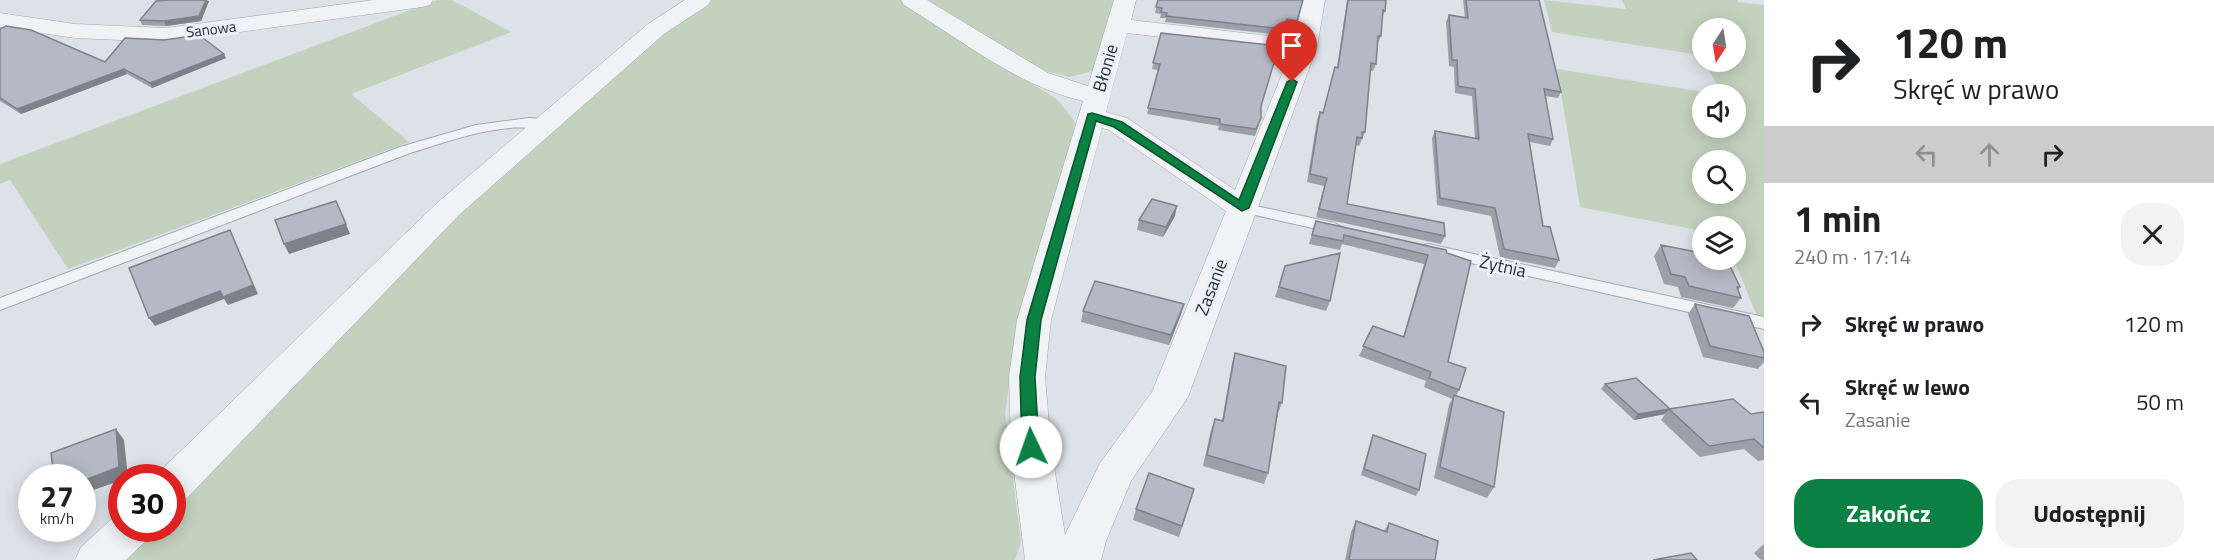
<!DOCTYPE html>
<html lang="pl">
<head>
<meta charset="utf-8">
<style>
	:root { --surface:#fff; --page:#f2f2f2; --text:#202124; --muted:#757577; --accent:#0b8043 }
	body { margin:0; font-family:"Titillium Web",sans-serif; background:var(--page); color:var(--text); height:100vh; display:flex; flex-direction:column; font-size:22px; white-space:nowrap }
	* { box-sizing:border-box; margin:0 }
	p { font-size:20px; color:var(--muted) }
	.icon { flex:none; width:33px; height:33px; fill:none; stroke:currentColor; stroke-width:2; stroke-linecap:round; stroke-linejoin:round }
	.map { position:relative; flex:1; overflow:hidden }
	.details { display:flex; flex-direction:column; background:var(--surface); width:450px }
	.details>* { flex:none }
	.hud { background:#fff; color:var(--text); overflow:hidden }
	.needle { width:39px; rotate:192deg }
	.tools { position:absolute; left:1692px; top:18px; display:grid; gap:12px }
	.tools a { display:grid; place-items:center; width:54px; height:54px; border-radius:50%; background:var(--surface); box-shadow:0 3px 15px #0003; font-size:30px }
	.speed { position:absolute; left:18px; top:464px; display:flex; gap:12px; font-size:30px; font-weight:700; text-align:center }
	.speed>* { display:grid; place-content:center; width:78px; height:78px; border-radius:50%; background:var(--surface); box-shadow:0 3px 15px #0003; line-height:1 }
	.speed small { font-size:15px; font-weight:400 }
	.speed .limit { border:9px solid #d22; background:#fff; color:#111 }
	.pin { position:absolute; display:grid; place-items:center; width:51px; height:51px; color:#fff; margin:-62px -26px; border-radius:50% 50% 50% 0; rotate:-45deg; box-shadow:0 0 6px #0007 }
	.pin .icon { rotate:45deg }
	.me { position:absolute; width:66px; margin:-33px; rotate:357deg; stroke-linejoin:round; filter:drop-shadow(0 0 4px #0008) }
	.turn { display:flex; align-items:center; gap:21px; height:126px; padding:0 30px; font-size:27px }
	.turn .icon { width:78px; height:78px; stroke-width:2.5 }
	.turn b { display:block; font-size:42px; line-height:51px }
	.lanes { display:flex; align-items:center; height:57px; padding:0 30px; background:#0003; justify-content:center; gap:30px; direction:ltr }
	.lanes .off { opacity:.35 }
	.round { display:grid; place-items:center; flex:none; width:63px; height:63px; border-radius:24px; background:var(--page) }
	.head { display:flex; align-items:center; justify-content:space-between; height:102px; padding:0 30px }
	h1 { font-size:36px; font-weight:700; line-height:45px }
	.action { display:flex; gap:12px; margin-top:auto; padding:12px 30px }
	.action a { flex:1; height:69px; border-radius:24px; background:var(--accent); color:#fff; font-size:24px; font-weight:700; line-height:69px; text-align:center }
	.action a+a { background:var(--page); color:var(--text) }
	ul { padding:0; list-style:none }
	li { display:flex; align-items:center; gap:18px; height:78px; padding:0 30px }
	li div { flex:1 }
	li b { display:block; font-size:22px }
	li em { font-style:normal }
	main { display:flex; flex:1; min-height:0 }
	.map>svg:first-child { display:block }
	.green { fill:#c3d2be; fill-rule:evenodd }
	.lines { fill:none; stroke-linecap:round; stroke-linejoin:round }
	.lane-casing { stroke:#a2a8b2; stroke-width:2 }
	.street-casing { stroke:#a2a8b2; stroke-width:1 }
	.lane { fill:#f0f2f6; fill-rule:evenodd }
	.street { fill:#f0f2f6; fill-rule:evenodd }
	.wall { fill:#9ba0a9 }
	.shaded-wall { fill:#7e828a }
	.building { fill:#b4bac5; stroke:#7e828a; stroke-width:1.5 }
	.route { fill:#0b8043; stroke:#07532c; stroke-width:1.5 }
	.labels { text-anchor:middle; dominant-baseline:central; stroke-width:6; stroke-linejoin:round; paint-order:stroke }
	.far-street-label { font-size:15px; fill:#262f3f; stroke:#edf0f5 }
	.street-label { font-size:18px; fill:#262f3f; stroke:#edf0f5 }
</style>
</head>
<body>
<main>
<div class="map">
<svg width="1764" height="560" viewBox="0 0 1764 560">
	<rect width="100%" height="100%" fill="#dde1e8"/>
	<g class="green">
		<polygon points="437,0 452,0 511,32 351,94 409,142 68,269 10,180 0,184 0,164"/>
		<polygon points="707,0 899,0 1058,100 1075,122 1071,148 1017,334 1005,413 1021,542 1015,560 115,560 149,528 172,528 173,503 458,208 648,43"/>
		<polygon points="927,0 1116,0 1093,71 1070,77 1040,70"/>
		<path d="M1544 0 1626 9 1622 0H1737L1738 2 1764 5V317L1757 316 1734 260 1736 226H1702V231L1580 207 1557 69 1717 94H1702V128H1736V94H1723L1704 62H1736V28H1702V59L1700 55 1552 32ZM1702 160H1736V194H1702Z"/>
	</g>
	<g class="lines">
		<defs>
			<g id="lane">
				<path d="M529 118 548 119 555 123C546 131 522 126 510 128 475 131 443 143 410 153L0 310V298L400 147 476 125Z"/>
				<polygon points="1242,203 1335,223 1343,228 1335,233 1237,211 1234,208 1237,205"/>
				<polygon points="1428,244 1764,317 1764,329 1422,252 1420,249 1422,246"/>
			</g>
			<g id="street">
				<polygon points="374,0 433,0 430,5 422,7 166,42 75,38 0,27 0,13 75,24 166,28"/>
				<polygon points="685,0 711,0 708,5 664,34 459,215 187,498 172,502 172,477 156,477 157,474 437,203 648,24"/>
				<path d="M901 0H927L1048 73 1088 86 1114 0H1136L1131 20 1295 39 1303 0H1325L1317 47 1188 397 1131 481 1106 541 1101 560H1025L1011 447 1009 377 1017 320 1083 101C1018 86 961 40 904 5ZM1127 33 1291 52 1235 190 1127 118 1106 112ZM1102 128 1109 130 1226 211 1152 392 1100 463 1065 535 1051 447 1045 377 1051 320Z"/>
				<polygon points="122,513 122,528 152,528 146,541 126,560 75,560 81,547 116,515"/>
			</g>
		</defs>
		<use href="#lane" class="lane-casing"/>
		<use href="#street" class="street-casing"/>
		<use href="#lane" class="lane"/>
		<use href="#street" class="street"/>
	</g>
	<g class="wall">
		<polygon points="1158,0 1303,0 1295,26 1285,25 1282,35 1165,22 1166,18 1160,18 1161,14 1155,13"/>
		<polygon points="1347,0 1386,0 1385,11 1382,17 1381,36 1378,43 1377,43 1376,64 1373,71 1370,71 1365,132 1359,146 1356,145 1347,204 1445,236 1441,244 1316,217 1324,186 1307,182 1317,120 1320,112 1323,113 1333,74 1337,67"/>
		<polygon points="1463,0 1539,0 1561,92 1558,98 1545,96 1553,139 1550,146 1530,142 1543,226 1559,260 1555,268 1500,257 1491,216 1437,205 1432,138 1435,131 1475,139 1472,96 1455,93 1454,67 1449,66 1446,22 1449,15 1465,18"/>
		<polygon points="209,1 201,21 166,26 142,25 140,20"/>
		<polygon points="0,29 105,62 226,58 152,88 127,74 21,114 0,101"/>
		<polygon points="1161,33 1261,106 1259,125 1255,136 1218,130 1219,126 1147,114 1158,70 1152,69"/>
		<polygon points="1175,216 1163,237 1137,230 1139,220"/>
		<polygon points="1316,221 1446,250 1448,362 1459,390 1456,396 1494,487 1487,498 1434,478 1449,405 1452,399 1424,387 1426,381 1359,356 1373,326 1403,337 1424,264 1342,244 1340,250 1309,244"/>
		<polygon points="1661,245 1740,287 1738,290 1741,298 1733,308 1681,297 1678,287 1664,284 1654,256"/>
		<polygon points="1285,266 1330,301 1326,311 1275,297"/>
		<polygon points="1184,304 1181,314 1169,345 1081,322 1083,311"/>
		<polygon points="1695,304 1764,352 1764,362 1758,369 1703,357 1688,314"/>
		<polygon points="1235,353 1282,403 1278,413 1268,473 1264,484 1203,466 1211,430 1215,419 1222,421 1232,363"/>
		<polygon points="1605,384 1665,414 1634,420 1601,389"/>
		<polygon points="1669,409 1751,414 1764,412 1764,460 1758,461 1744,449 1700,457 1661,420"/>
		<polygon points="1373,435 1419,490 1416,496 1361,475 1371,440"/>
		<polygon points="1194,489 1179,537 1133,520 1136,509"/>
		<polygon points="1356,521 1384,531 1389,523 1435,560 1345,560 1351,532"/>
		<polygon points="1764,544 1764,560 1761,560 1754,553"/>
	</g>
	<g class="shaded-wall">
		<polygon points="206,0 209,1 201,21 166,26 164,21"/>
		<polygon points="224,54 226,58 152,88 150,83"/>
		<polygon points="124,69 127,74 21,114 17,109"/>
		<polygon points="1177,206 1175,216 1163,237 1166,227"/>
		<polygon points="346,224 350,234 289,254 284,244"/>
		<polygon points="230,230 258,294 228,305 224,299 155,326 149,318"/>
		<polygon points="1184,304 1181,314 1169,345 1171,335"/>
		<polygon points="1670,409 1665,414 1634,420 1638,414"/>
		<polygon points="116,429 124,440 128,477 122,477 122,480 82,494 82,481"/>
	</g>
	<g class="building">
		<polygon points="169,0 206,0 199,16 164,21 140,20 156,1"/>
		<polygon points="1158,0 1303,0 1297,21 1287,19 1284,29 1166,16 1167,13 1161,12 1162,8 1156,7"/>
		<polygon points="1348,0 1386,0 1385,11 1383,10 1381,36 1378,36 1376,64 1371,63 1365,132 1362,132 1362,138 1357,137 1347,204 1444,223 1445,236 1319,209 1327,178 1310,174 1320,112 1323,113 1335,67 1338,68"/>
		<polygon points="1466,0 1539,0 1561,92 1544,89 1553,139 1528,134 1543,226 1550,227 1559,260 1504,249 1495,208 1440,198 1435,131 1479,139 1475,89 1458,86 1457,60 1452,60 1449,15 1468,18"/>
		<polygon points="6,26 31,30 105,62 125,38 164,40 199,35 224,54 150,83 124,69 17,109 0,98 0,29"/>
		<polygon points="1161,33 1279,46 1261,106 1261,118 1256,129 1220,124 1220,119 1148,108 1160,64 1153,63"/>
		<polygon points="1152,199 1177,206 1166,227 1139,220"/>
		<polygon points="336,201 346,224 284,244 275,220"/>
		<polygon points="1316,221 1446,250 1447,253 1471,261 1448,362 1466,368 1459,390 1429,378 1431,372 1363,346 1373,326 1404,337 1428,255 1344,235 1343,241 1312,235"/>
		<polygon points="230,230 253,285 223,297 220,291 149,318 129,268"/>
		<polygon points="1661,245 1702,253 1702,260 1727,260 1740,287 1737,287 1741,298 1689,286 1685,277 1671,274"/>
		<polygon points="1340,253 1330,301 1279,287 1285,266"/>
		<polygon points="1095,281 1184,304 1171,335 1083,311"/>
		<polygon points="1695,304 1749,316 1764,352 1764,358 1710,346"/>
		<polygon points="1235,353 1286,366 1282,403 1279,402 1268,473 1207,455 1215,419 1223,421"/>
		<polygon points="1636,378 1670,409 1638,414 1605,384"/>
		<polygon points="1454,395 1504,412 1494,487 1440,467"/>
		<polygon points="1733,399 1751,414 1764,412 1764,448 1754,439 1709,446 1669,409"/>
		<polygon points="116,429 119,467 82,481 82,477 54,477 51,453"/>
		<polygon points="1373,435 1426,454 1419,490 1364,469"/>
		<polygon points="1149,473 1194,489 1182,526 1136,509"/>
		<polygon points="1356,521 1387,532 1389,523 1438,541 1435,560 1349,560"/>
		<polygon points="1691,553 1697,560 1653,560"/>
	</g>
	<polygon class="route" points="1292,79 1297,82 1249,208 1242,211 1114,127 1096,121 1041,320 1035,377 1039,447 1036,451 1031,453 1025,451 1022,447 1020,377 1027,320 1088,114 1092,113 1122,122 1239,200 1287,82"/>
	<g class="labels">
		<g class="far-street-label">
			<text transform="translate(211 29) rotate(-7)">Sanowa</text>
		</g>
		<g class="street-label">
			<text transform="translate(1105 68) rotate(-74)">Błonie</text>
			<text transform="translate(1503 266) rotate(13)">Żytnia</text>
			<text transform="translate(1211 287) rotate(-69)">Zasanie</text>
		</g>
	</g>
</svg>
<div class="tools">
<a><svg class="needle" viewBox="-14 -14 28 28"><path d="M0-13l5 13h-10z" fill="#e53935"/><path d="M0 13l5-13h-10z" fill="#757577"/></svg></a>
<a><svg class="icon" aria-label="sound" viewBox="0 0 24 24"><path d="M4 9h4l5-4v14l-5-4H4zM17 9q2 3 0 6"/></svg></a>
<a><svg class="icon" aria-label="search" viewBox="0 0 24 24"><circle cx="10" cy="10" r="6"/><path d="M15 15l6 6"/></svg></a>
<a><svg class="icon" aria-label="layers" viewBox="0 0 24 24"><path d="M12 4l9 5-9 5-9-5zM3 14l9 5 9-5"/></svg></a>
</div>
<div class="speed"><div>27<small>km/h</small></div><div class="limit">30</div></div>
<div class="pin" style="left:1292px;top:82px;background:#d93025"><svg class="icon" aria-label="arrive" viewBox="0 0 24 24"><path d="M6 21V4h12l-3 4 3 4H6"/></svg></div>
<svg class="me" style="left:1031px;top:447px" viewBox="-20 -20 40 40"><circle r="19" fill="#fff"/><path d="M0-13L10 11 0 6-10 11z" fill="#0b8043"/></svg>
</div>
<section class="details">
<div class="hud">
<div class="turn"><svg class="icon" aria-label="right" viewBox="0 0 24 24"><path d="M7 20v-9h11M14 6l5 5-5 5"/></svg><div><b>120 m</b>Skręć w prawo</div></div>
<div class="lanes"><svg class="icon off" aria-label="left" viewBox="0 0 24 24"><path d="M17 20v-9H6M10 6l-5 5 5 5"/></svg><svg class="icon off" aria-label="ahead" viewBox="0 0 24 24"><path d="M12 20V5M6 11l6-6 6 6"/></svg><svg class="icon" aria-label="right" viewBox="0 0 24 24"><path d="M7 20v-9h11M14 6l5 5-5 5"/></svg></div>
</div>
<div class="head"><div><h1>1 min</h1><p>240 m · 17:14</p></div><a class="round"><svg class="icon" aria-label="close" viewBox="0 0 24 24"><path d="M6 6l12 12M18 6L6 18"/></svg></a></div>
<ul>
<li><svg class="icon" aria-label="right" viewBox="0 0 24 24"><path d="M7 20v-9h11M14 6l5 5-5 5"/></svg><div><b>Skręć w prawo</b></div><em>120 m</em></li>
<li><svg class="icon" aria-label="left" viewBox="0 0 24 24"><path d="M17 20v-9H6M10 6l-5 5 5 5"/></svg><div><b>Skręć w lewo</b><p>Zasanie</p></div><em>50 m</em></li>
</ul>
<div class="action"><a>Zakończ</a><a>Udostępnij</a></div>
</section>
</main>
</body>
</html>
